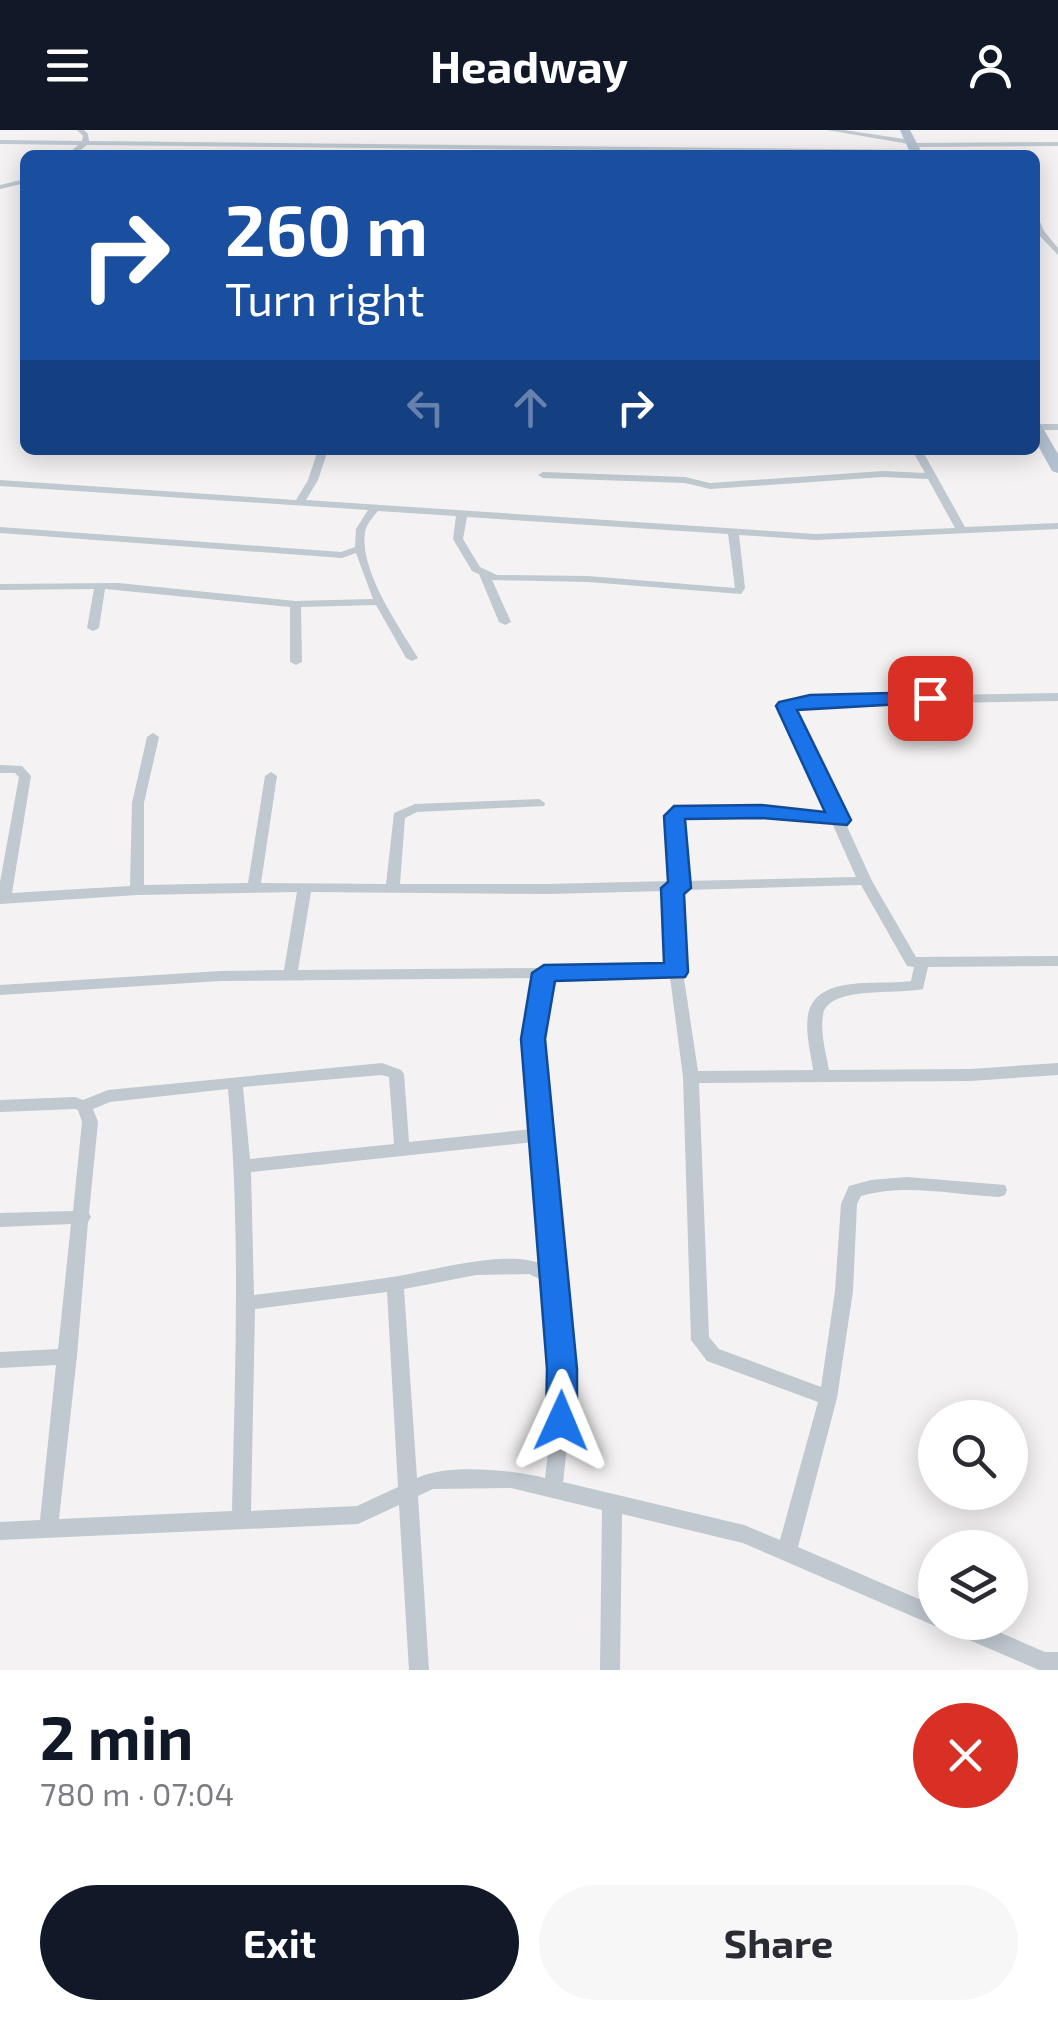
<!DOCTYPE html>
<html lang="en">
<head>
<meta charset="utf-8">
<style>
	:root { --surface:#fff; --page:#f7f7f7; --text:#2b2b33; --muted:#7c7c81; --accent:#111827 }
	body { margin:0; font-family:"Exo 2",sans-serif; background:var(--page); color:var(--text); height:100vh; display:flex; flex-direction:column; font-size:38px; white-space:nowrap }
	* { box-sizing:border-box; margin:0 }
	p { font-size:32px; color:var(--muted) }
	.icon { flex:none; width:55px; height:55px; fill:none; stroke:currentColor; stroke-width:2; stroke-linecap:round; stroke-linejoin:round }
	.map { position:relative; height:1540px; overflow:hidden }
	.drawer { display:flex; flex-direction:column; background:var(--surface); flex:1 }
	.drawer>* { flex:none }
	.banner { position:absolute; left:20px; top:20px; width:1020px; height:305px; border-radius:15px; box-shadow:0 5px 25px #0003; background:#1a4fa0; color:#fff; overflow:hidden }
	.fabs { position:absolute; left:918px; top:1270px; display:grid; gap:20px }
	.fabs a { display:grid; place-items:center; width:110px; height:110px; border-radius:50%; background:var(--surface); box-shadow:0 5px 25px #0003; font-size:50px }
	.pin { position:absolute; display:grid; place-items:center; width:85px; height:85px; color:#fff; margin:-42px; border-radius:20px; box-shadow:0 5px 15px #0006 }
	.me { position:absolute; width:110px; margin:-55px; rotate:1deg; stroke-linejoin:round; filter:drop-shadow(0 0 8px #0008) }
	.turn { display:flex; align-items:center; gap:35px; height:210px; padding:0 40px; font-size:45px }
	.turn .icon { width:130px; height:130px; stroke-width:2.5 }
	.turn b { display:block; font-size:70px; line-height:85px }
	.lanes { display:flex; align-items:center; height:95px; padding:0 40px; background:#0003; justify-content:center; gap:50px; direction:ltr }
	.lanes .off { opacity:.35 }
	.round { display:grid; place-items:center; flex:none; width:105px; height:105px; border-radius:52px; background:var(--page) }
	.overview { display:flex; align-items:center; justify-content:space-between; height:170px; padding:0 40px }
	h1 { font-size:60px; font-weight:700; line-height:75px; color:var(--accent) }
	.action { display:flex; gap:20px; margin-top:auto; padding:20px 40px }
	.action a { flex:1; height:115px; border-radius:60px; background:var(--accent); color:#fff; font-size:40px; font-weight:700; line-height:115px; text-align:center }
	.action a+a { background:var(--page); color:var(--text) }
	header { display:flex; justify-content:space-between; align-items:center; height:130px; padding:0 40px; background:var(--accent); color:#fff; font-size:45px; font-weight:700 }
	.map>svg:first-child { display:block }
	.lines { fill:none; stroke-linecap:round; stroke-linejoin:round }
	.minor { fill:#c0c8d0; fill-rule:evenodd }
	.primary { fill:#b3c0cf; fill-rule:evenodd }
	.route { fill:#1a73e8; stroke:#114b97; stroke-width:2.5 }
</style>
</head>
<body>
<header><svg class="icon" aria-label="menu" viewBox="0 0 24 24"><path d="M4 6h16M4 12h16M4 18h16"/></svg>Headway<svg class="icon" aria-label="person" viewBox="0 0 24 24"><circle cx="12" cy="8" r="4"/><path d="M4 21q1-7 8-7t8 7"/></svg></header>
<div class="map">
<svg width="1058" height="1540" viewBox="0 0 1058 1540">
	<rect width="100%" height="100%" fill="#f4f2f2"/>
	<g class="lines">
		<g class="minor">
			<polygon points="77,0 84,0 88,4 89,11 915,20 918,22 915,24 87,15 74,25 67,25 78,15 0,14 0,10 82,11 83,6"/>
			<polygon points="827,0 844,0 911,10 914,13 1058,12 1058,16 912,17 909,14"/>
			<polygon points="25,49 25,53 0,59 0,55"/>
			<polygon points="1035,87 1038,87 1044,101 1058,118 1058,125 1036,102"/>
			<rect x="1035" y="294" width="23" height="6"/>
			<path d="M318 320H328L318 350 306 370 816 404 955 398 928 349 883 347 710 359 685 353 543 348 538 345 543 342 685 347 710 353 883 341 925 343 912 320H922L965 397 1058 393V399L816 410 739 405 745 458 741 464 588 452 492 450 511 492 505 495 499 492 479 444 472 441 453 409 456 386 378 381C373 387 367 393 365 402 359 440 399 497 418 528L412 531 406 528 376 475 301 477 302 532 296 535 290 532V477L105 459 99 498 93 501 87 498 94 459 0 460V454L118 453 295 471 373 469 356 423 342 428 0 403V397L341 422 355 417 356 399 368 380 0 356V350L296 370 308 350ZM467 387 728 404 735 458 588 446 497 445 480 437 463 409Z"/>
			<path d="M1058 563V571L810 575 793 578 842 687 847 690 845 692 872 751 916 827 1058 826V836L928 837 923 859C897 865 828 855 823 885 820 903 826 923 829 940L970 939 1058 933V945L970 951 699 953 709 1207 719 1219 821 1257 835 1161 841 1074 849 1056 871 1050 907 1047 1005 1055 1007 1060 1005 1065 999 1067C954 1065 906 1053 861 1066L857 1074 853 1161 837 1268 798 1417 935 1476V1492H976L1045 1522H1058V1540H1039L944 1499 941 1493 935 1496 743 1413 622 1384 620 1540H600L602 1380 511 1358 433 1359 418 1366 429 1540H409L399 1375 358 1394 0 1410V1392L40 1390 56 1235 0 1238V1222L58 1219 71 1094 0 1097V1083L73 1081 82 992 78 980 75 979 0 982V970L75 967 83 970 108 960 382 933 401 940 404 944 409 1012 533 999 526 925 536 848 220 851 0 865V855L220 841 284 840 297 762 137 765 0 774V752L19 647 15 643H0V635L22 636 31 646 12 763 130 756 132 673 147 607 153 603 159 607 144 673V755L248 753 265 646 271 642 277 646 261 753 386 754 394 683 415 674 539 669 545 673 544 676 417 682 405 688 400 754H547L672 751 668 687 677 678 761 677 829 685 780 576 782 573 810 567ZM685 685H761L832 693 856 747 685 751 681 688ZM861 755 907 836 914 837 911 851C880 856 816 843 808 885 805 903 811 923 813 940L698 941 683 842 680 762 685 760ZM666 761 669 837 298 840 311 762 547 764ZM670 847 683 947 691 1210 707 1231 818 1272 780 1410 744 1395 563 1352 570 1291 571 1239 542 925 551 848ZM381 945 389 947 394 1014 250 1029 243 957ZM228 959C241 1100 235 1240 232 1381L59 1389 77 1226 88 1092 91 1087 89 1083 98 992 93 979 110 972ZM534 1012 544 1135C507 1118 433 1141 392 1147 347 1154 300 1159 254 1165L251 1042ZM529 1144 546 1152 553 1239 552 1291 545 1348C511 1340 448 1333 417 1348L404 1159 476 1145ZM387 1162 398 1357 357 1376 251 1381 255 1179Z"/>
		</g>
		<g class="primary">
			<polygon points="900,0 910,0 923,25 911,25"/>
			<polygon points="1035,291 1040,293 1058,324 1058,343 1052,341 1035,310"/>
		</g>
	</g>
	<polygon class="route" points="930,562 940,568 937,572 797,580 851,690 847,695 761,688 685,689 691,758 684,764 688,842 685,847 555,851 545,909 577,1239 577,1291 572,1301 561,1305 550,1301 546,1291 547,1239 521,909 532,843 544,835 664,833 661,758 668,752 664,686 674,676 761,675 825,682 776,576 779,572 810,565"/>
</svg>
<div class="fabs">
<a><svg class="icon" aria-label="search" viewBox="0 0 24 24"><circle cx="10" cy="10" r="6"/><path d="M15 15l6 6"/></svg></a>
<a><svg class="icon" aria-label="layers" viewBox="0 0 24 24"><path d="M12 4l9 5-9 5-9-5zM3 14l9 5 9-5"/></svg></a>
</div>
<div class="pin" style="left:930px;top:568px;background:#d93025"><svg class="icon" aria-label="arrive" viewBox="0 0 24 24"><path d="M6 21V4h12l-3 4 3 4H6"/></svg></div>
<svg class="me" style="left:561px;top:1291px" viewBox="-20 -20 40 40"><path d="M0-17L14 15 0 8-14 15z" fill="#1a73e8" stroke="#fff" stroke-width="4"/></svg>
<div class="banner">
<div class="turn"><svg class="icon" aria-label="right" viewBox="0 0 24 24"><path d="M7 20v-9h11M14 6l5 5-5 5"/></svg><div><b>260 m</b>Turn right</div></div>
<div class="lanes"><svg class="icon off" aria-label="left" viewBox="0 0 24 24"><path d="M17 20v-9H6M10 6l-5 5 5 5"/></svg><svg class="icon off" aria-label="ahead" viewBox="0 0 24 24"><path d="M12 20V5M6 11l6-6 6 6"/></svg><svg class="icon" aria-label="right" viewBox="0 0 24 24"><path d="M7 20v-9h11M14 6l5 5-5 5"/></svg></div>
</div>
</div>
<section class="drawer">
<div class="overview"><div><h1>2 min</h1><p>780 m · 07:04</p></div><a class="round" style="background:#d93025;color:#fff"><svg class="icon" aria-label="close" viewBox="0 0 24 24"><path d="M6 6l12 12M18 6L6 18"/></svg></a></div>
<div class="action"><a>Exit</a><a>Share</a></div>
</section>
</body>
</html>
